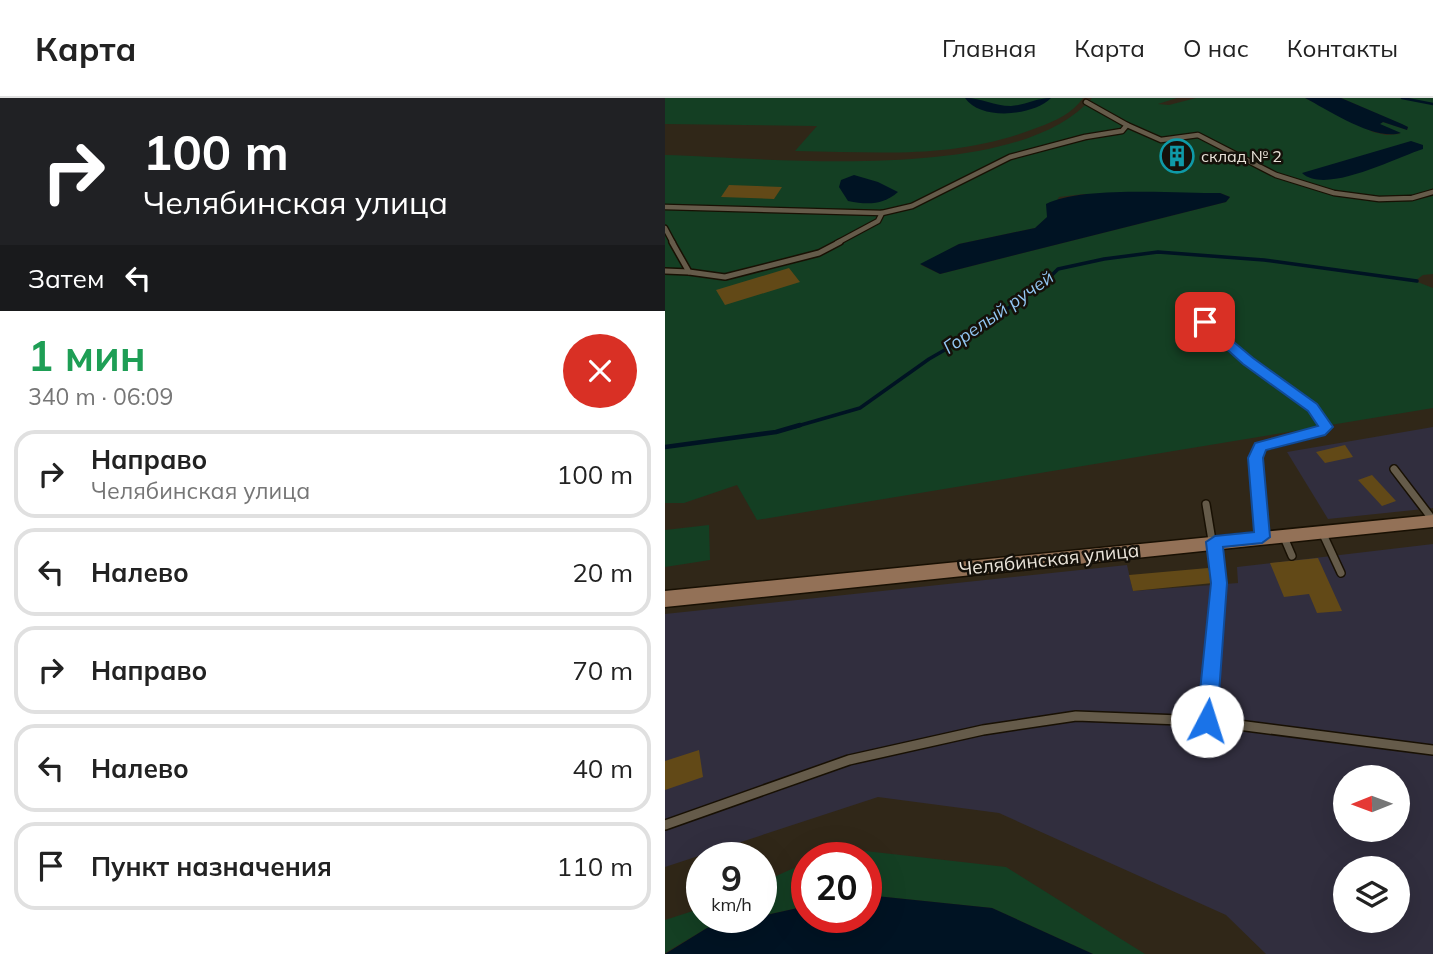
<!DOCTYPE html>
<html lang="ru">
<head>
<meta charset="utf-8">
<style>
	:root { --surface:#fff; --page:#f6f6f6; --text:#222; --muted:#767676; --line:#e0e0e0 }
	body { margin:0; font-family:Mulish,sans-serif; background:var(--page); color:var(--text); height:100vh; display:flex; flex-direction:column; font-size:26px; white-space:nowrap }
	* { box-sizing:border-box; margin:0 }
	p { font-size:23px; color:var(--muted) }
	.icon { flex:none; width:38px; height:38px; fill:none; stroke:currentColor; stroke-width:2; stroke-linecap:round; stroke-linejoin:round }
	.map { position:relative; flex:1; overflow:hidden }
	.drawer { display:flex; flex-direction:column; background:var(--surface); width:665px }
	.drawer>* { flex:none }
	.guide { background:#202124; color:#fff; overflow:hidden }
	.needle { width:46px; rotate:269deg }
	.buttons { position:absolute; left:668px; top:667px; display:grid; gap:14px }
	.buttons a { display:grid; place-items:center; width:77px; height:77px; border-radius:50%; background:var(--surface); box-shadow:0 7px 28px #0002; font-size:35px }
	.speed { position:absolute; left:21px; top:744px; display:flex; gap:14px; font-size:35px; font-weight:700; text-align:center }
	.speed>* { display:grid; place-content:center; width:91px; height:91px; border-radius:50%; background:var(--surface); box-shadow:0 7px 28px #0002; line-height:1 }
	.speed small { font-size:18px; font-weight:400 }
	.speed .limit { border:10px solid #d22; background:#fff; color:#111 }
	.pin { position:absolute; display:grid; place-items:center; width:60px; height:60px; color:#fff; margin:-30px; border-radius:14px; box-shadow:0 4px 10px #0006 }
	.me { position:absolute; width:77px; margin:-38px; rotate:5deg; stroke-linejoin:round; filter:drop-shadow(0 0 5px #0008) }
	.turn { display:flex; align-items:center; gap:24px; height:147px; padding:0 28px; font-size:32px }
	.turn .icon { width:91px; height:91px; stroke-width:2.5 }
	.turn b { display:block; font-size:49px; line-height:60px }
	.then { display:flex; align-items:center; height:66px; padding:0 28px; background:#0003; gap:14px; font-size:26px }
	.round { display:grid; place-items:center; flex:none; width:74px; height:74px; border-radius:37px; background:var(--page) }
	.overview { display:flex; align-items:center; justify-content:space-between; height:119px; padding:0 28px }
	h1 { font-size:42px; font-weight:700; line-height:52px; color:#1e9e55 }
	ul { padding:0; list-style:none }
	li { display:flex; align-items:center; gap:21px; height:88px; margin:0 14px 10px; padding:0 14px; border:4px solid var(--line); border-radius:21px }
	li div { flex:1 }
	li b { display:block; font-size:26px }
	li em { font-style:normal }
	header { display:flex; align-items:center; gap:42px; box-sizing:border-box; height:98px; padding:0 35px; background:var(--surface); border-bottom:2px solid var(--line) }
	header strong { font-size:33px }
	nav { display:flex; gap:38px; margin-inline-start:auto; font-size:24px }
	main { display:flex; flex:1; min-height:0 }
	.map>svg:first-child { display:block }
	.industrial { fill:#312e3e; fill-rule:evenodd }
	.green { fill:#143f23; fill-rule:evenodd }
	.water { fill:#001323 }
	.lines { fill:none; stroke-linecap:round; stroke-linejoin:round }
	.stream-far2 { stroke:#001323; stroke-width:2.5 }
	.stream-far1 { stroke:#001323; stroke-width:3.5 }
	.stream { stroke:#001323; stroke-width:4.5 }
	.building { fill:#624917 }
	.lane-far3-casing { stroke:#181003; stroke-width:7 }
	.lane-far2-casing { stroke:#181003; stroke-width:8 }
	.lane-far1-casing { stroke:#181003; stroke-width:10 }
	.lane-casing { stroke:#181003; stroke-width:12 }
	.secondary-casing { stroke:#181003; stroke-width:3 }
	.lane-far3 { stroke:#655b4a; stroke-width:4.5 }
	.lane-far2 { stroke:#655b4a; stroke-width:5 }
	.lane-far1 { stroke:#655b4a; stroke-width:7 }
	.lane { stroke:#655b4a; stroke-width:9 }
	.secondary { fill:#937157; fill-rule:evenodd }
	.route { fill:#1a73e8; stroke:#114b97; stroke-width:2 }
	.labels { text-anchor:middle; dominant-baseline:central; stroke-width:5; stroke-linejoin:round; paint-order:stroke }
	.far-poi-label { font-size:16px; fill:#e9e3d9; stroke:#15110a; text-anchor:start }
	.far-water-label { font-size:18px; font-style:italic; fill:#93c6f3; stroke:#15110a }
	.street-label { font-size:19px; fill:#e9e3d9; stroke:#15110a }
</style>
</head>
<body>
<header>
<strong>Карта</strong>
<nav><a>Главная</a><a>Карта</a><a>О нас</a><a>Контакты</a></nav>
</header>
<main>
<section class="drawer">
<div class="guide">
<div class="turn"><svg class="icon" aria-label="right" viewBox="0 0 24 24"><path d="M7 20v-9h11M14 6l5 5-5 5"/></svg><div><b>100 m</b>Челябинская улица</div></div>
<div class="then">Затем<svg class="icon" aria-label="left" viewBox="0 0 24 24"><path d="M17 20v-9H6M10 6l-5 5 5 5"/></svg></div>
</div>
<div class="overview"><div><h1>1 мин</h1><p>340 m · 06:09</p></div><a class="round" style="background:#d93025;color:#fff"><svg class="icon" aria-label="close" viewBox="0 0 24 24"><path d="M6 6l12 12M18 6L6 18"/></svg></a></div>
<ul>
<li><svg class="icon" aria-label="right" viewBox="0 0 24 24"><path d="M7 20v-9h11M14 6l5 5-5 5"/></svg><div><b>Направо</b><p>Челябинская улица</p></div><em>100 m</em></li>
<li><svg class="icon" aria-label="left" viewBox="0 0 24 24"><path d="M17 20v-9H6M10 6l-5 5 5 5"/></svg><div><b>Налево</b></div><em>20 m</em></li>
<li><svg class="icon" aria-label="right" viewBox="0 0 24 24"><path d="M7 20v-9h11M14 6l5 5-5 5"/></svg><div><b>Направо</b></div><em>70 m</em></li>
<li><svg class="icon" aria-label="left" viewBox="0 0 24 24"><path d="M17 20v-9H6M10 6l-5 5 5 5"/></svg><div><b>Налево</b></div><em>40 m</em></li>
<li><svg class="icon" aria-label="arrive" viewBox="0 0 24 24"><path d="M6 21V4h12l-3 4 3 4H6"/></svg><div><b>Пункт назначения</b></div><em>110 m</em></li>
</ul>
</section>
<div class="map">
<svg width="768" height="856" viewBox="0 0 768 856">
	<rect width="100%" height="100%" fill="#302718"/>
	<g class="industrial">
		<polygon points="768,329 768,410 663,421 622,354"/>
		<path d="M768 446V856H601L561 817 334 715 213 699 0 769V516L462 467 468 493 573 485 572 469ZM681 679H733V732H681ZM681 770H733V822H681Z"/>
	</g>
	<g class="green">
		<path d="M0 0H418C408 15 390 23 374 29 290 62 218 54 130 53L152 28 0 26Z"/>
		<path d="M427 0H512L493 6 504 7 531 0H640L708 34 721 37 735 36 714 26 718 24 742 32 743 29 676 0H768V176L758 177 750 183 768 190V310L92 422 72 387 19 405H0V57C108 60 352 87 427 0ZM555 95 565 99 561 104 275 176 256 167 294 146 370 130 383 119 394 99 419 96Z"/>
		<polygon points="44,427 45,462 0,469 0,432"/>
		<polygon points="174,750 341,769 480,856 428,856 327,810 201,797 201,760 152,760"/>
		<polygon points="142,764 142,808 96,818 96,785"/>
		<polygon points="37,810 37,819 93,819 42,830 0,855 0,822"/>
	</g>
	<g class="water">
		<path d="M300 0C317 0 329 8 346 8 361 7 371 0 386 0 368 18 316 23 300 0Z"/>
		<path d="M640 0H676L737 26 743 29 742 32 718 24 715 26 736 35C709 43 665 13 640 0Z"/>
		<path d="M746 43 758 47V51C730 60 660 97 637 75Z"/>
		<path d="M189 77 213 84 233 94C218 107 203 107 183 103L174 89 176 82Z"/>
		<path d="M555 95 565 99 561 104 275 176 255 166 294 146 370 130 382 119 381 106C414 88 513 95 555 95Z"/>
		<polygon points="201,797 327,810 428,856 0,856 42,830 142,808 142,819 201,819"/>
	</g>
	<g class="lines">
		<polyline class="stream-far2" points="737,0 768,6"/>
		<polyline class="stream-far1" points="129,329 195,310 264,261 304,238 380,184 393,171 439,161 493,154 599,162 752,183"/>
		<polyline class="stream" points="0,349 111,334 135,327"/>
	</g>
	<g class="building">
		<polygon points="64,87 117,89 109,101 56,99"/>
		<polygon points="124,170 135,184 60,207 51,192"/>
		<polygon points="680,347 688,359 660,365 651,354"/>
		<polygon points="707,377 731,403 717,408 693,382"/>
		<polygon points="653,460 677,513 652,515 644,496 619,499 605,465"/>
		<polygon points="543,470 548,485 468,493 464,477"/>
		<polygon points="34,652 38,679 0,692 0,663"/>
	</g>
	<g class="lines">
		<defs>
			<g id="lane-far3">
				<polyline points="462,27 496,42 533,37 611,77 669,95 714,101 747,100 768,94"/>
				<polyline points="0,109 217,115 247,108 345,59 420,39 457,33 462,27 421,4"/>
				<polyline points="0,130 8,145"/>
				<polyline points="172,145 213,123 217,115"/>
			</g>
			<g id="lane-far2">
				<polyline points="7,144 24,174 60,179 154,155 175,144"/>
				<polyline points="0,173 24,174"/>
				<polyline points="540,224 583,263 648,309 661,329"/>
			</g>
			<g id="lane-far1">
				<polyline points="729,371 768,422"/>
				<polyline points="541,406 554,485 547,562"/>
				<polyline points="657,434 676,475"/>
				<polyline points="618,437 627,458"/>
				<polyline points="597,439 591,354 596,349 655,334 661,329 660,327"/>
			</g>
			<g id="lane">
				<polyline points="542,623 547,560"/>
				<polyline points="0,727 184,662 318,632 411,618 542,623 768,652"/>
			</g>
			<polygon id="secondary" points="768,417 768,429 0,509 0,493"/>
		</defs>
		<use href="#lane-far3" class="lane-far3-casing"/>
		<use href="#lane-far2" class="lane-far2-casing"/>
		<use href="#lane-far1" class="lane-far1-casing"/>
		<use href="#lane" class="lane-casing"/>
		<use href="#secondary" class="secondary-casing"/>
		<use href="#lane-far3" class="lane-far3"/>
		<use href="#lane-far2" class="lane-far2"/>
		<use href="#lane-far1" class="lane-far1"/>
		<use href="#lane" class="lane"/>
		<use href="#secondary" class="secondary"/>
	</g>
	<polygon class="route" points="540,220 588,260 652,306 668,329 660,337 601,352 598,360 605,439 597,445 558,449 562,485 552,623 549,629 542,632 535,629 532,623 546,485 541,444 550,438 589,434 583,360 590,345 653,328 643,313 578,266 535,227 534,224"/>
	<defs>
		<symbol id="building-ring" viewBox="-11 -11 22 22"><circle r="9.5" fill="#15110a" stroke="#0f9aa8" stroke-width="1.5"/><path d="M-4-6H4V6H1V3H-1V6H-4ZM-2.5-4.3h1.7v1.8h-1.7ZM.8-4.3h1.7v1.8H.8ZM-2.5-1h1.7V.8h-1.7ZM.8-1h1.7V.8H.8Z" fill="#0f9aa8"/></symbol>
	</defs>
	<g fill-rule="evenodd">
		<use href="#building-ring" x="493" y="39" width="38" height="38"/>
	</g>
	<g class="labels">
		<g class="far-poi-label">
			<text x="536" y="58">склад № 2</text>
		</g>
		<g class="far-water-label">
			<text transform="translate(333 214) rotate(-35)">Горелый ручей</text>
		</g>
		<g class="street-label">
			<text transform="translate(384 461) rotate(-6)">Челябинская улица</text>
		</g>
	</g>
</svg>
<div class="buttons">
<a><svg class="needle" viewBox="-14 -14 28 28"><path d="M0-13l5 13h-10z" fill="#e53935"/><path d="M0 13l5-13h-10z" fill="#767676"/></svg></a>
<a><svg class="icon" aria-label="layers" viewBox="0 0 24 24"><path d="M12 4l9 5-9 5-9-5zM3 14l9 5 9-5"/></svg></a>
</div>
<div class="speed"><div>9<small>km/h</small></div><div class="limit">20</div></div>
<div class="pin" style="left:540px;top:224px;background:#d93025"><svg class="icon" aria-label="arrive" viewBox="0 0 24 24"><path d="M6 21V4h12l-3 4 3 4H6"/></svg></div>
<svg class="me" style="left:542px;top:623px" viewBox="-20 -20 40 40"><circle r="19" fill="#fff"/><path d="M0-13L10 11 0 6-10 11z" fill="#1a73e8"/></svg>
</div>
</main>
</body>
</html>
